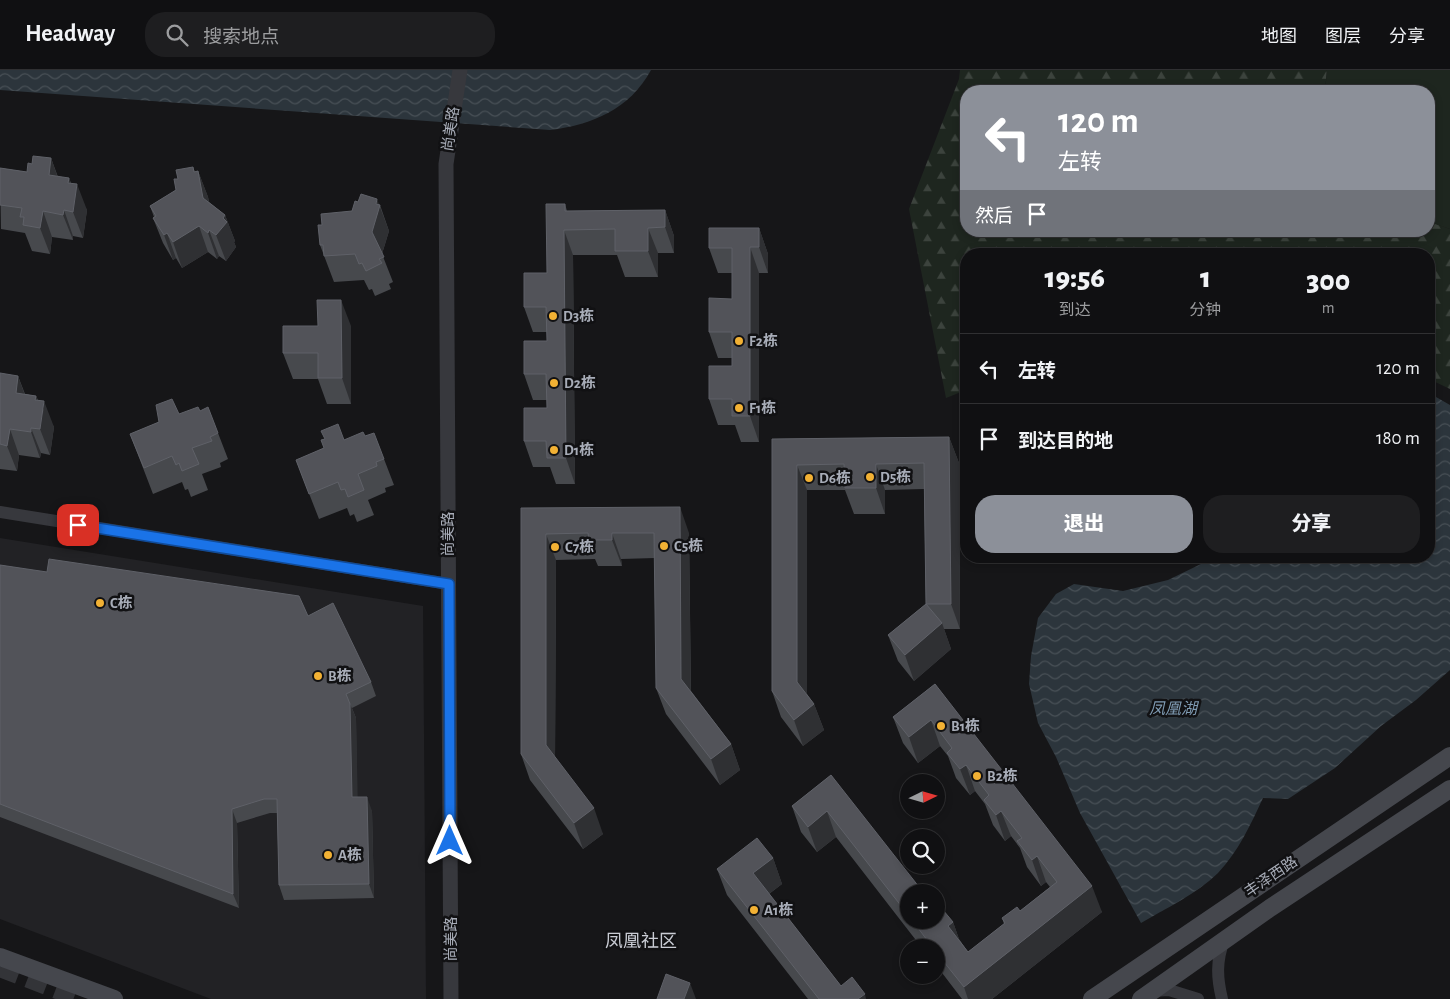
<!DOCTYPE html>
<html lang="zh">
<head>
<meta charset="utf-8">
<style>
	:root { --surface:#101012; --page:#1e1e20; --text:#f1f3f6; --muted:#9c9d9f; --line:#303032; --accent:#8c9099 }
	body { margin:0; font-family:"Alegreya Sans","Noto Sans SC",sans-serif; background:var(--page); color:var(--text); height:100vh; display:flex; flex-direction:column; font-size:19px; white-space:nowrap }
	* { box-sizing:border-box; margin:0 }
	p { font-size:16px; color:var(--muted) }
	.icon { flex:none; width:28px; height:28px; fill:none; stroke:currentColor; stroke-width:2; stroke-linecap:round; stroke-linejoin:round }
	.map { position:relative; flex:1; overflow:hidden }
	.details { position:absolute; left:960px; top:178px; width:475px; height:315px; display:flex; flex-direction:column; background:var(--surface); border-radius:20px; box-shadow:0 2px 8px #0003,0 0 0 1px var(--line) }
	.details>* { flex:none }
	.guide { position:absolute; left:960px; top:15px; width:475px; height:152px; border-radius:20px; box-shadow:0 2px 8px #0003,0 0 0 1px var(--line); background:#8c9099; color:#fff; overflow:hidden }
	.needle { width:32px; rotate:85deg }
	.controls { position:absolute; left:900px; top:704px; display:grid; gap:10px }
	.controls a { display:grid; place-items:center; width:45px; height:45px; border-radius:50%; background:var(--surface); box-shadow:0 2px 8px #0003,0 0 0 1px var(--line); font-size:25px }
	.pin { position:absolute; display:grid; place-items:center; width:42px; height:42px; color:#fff; margin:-21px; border-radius:10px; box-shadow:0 2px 8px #0006 }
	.me { position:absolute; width:55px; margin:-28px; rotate:0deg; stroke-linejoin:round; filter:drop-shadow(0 0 4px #0008) }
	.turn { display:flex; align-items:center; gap:18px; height:105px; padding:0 15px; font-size:22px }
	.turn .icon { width:65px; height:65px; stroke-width:2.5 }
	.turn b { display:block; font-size:35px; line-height:42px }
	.then { display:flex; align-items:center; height:48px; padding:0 15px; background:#0003; gap:10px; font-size:19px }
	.eta { display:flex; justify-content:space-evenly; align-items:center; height:85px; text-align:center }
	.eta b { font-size:30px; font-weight:800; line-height:35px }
	.button { display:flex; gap:10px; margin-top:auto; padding:10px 15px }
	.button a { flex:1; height:58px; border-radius:20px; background:var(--accent); color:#fff; font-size:20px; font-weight:800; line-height:58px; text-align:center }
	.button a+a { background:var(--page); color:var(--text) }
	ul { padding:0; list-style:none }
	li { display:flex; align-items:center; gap:15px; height:70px; padding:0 15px; border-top:1px solid var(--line) }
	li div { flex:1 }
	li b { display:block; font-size:19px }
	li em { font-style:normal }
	header { display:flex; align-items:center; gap:30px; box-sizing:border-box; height:70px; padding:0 25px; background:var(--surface); border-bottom:1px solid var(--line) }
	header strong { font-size:24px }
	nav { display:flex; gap:28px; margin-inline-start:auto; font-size:18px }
	.search { width:350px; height:45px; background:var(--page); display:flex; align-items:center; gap:12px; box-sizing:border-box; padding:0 18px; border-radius:20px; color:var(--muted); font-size:19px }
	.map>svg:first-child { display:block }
	.built { fill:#222225 }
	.forest { fill:url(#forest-firs) }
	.park { fill:#1e261f }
	.water { fill:url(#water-waves) }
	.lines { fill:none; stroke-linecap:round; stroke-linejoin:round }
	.primary-tunnel { stroke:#333438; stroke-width:20; stroke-dasharray:20 10; stroke-linecap:butt }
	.minor { stroke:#37383d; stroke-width:12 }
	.tertiary { stroke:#37383d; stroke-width:15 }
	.secondary { stroke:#45474d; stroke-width:18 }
	.wall { fill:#47494d }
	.shaded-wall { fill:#2f3033 }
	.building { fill:#525359; stroke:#5f6168 }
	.route-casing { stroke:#114b97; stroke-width:12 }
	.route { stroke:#1a73e8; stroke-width:9 }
	.poi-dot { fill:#f2b134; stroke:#111113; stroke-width:2 }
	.labels { text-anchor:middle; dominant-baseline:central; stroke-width:5; stroke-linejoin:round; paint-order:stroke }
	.street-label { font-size:15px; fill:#a8adb8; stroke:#111113 }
	.poi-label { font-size:15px; font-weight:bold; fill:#a8adb8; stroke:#111113; text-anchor:start }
	.water-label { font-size:16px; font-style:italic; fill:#7f9bb3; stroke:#111113 }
	.quarter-label { font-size:18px; fill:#c9ccd4; stroke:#111113 }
</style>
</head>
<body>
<header>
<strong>Headway</strong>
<div class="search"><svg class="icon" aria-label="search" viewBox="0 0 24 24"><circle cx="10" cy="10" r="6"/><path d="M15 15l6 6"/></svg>搜索地点</div>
<nav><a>地图</a><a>图层</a><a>分享</a></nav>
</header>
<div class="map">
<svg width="1450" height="929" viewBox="0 0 1450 929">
	<defs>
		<pattern id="forest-firs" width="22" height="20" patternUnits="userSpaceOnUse" patternTransform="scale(1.25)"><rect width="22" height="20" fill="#1e261f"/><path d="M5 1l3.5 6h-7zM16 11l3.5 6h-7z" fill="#3c433d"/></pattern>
		<pattern id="water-waves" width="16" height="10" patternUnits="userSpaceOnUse" patternTransform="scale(1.25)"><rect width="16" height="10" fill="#2c353c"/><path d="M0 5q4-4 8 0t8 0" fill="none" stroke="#485056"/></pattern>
	</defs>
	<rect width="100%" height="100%" fill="#161618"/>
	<polygon class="built" points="0,468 423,536 426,929 211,929 0,849"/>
	<polygon class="forest" points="960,0 1327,0 1325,21 966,21 966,161 1429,161 1429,152 1431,152 1450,159 1450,319 1429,309 1429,184 966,184 966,320 946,328 909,139 959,9"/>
	<polygon class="park" points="1327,0 1450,0 1450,159 1429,152 1429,21 1325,21"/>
	<g class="water">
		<path d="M0 0H651C630 39 592 55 550 60L0 20Z"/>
		<path d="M1429 323 1450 335V600L1416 630 1381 656 1335 698 1288 729 1263 728C1251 754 1238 782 1218 803 1197 824 1166 838 1141 853L1080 743 1056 687 1038 653 1029 614 1031 586 1038 548 1056 524 1074 514 1123 521 1168 510 1201 494 1203 486H1429Z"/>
	</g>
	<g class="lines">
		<polyline class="primary-tunnel" points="0,897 83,929"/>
		<g class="minor">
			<polyline points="0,442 449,514"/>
			<polyline points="1151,921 1169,920 1198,929"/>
			<path d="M1222 929C1217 908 1216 891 1224 870"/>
		</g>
		<polyline class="tertiary" points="451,929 446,94 460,0"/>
		<g class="secondary">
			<polyline points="0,887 114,929"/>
			<polyline points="1092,929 1450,686"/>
			<polyline points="1141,929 1270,838 1450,719"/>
		</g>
	</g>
	<g class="wall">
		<polygon points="51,88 58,107 69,108 71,113 87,140 83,168 73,166 73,170 52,167 50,184 32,181 25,163 1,159 0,98 27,102 32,94"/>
		<polygon points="193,97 195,102 198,101 208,127 209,132 225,145 235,171 234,172 236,177 226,191 219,186 217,189 208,182 182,198 176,188 173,190 163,173 153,148 154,147 150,136 176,120 178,109"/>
		<polygon points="358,132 380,135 389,161 382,184 393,212 389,214 391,219 375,226 372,219 369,220 364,210 334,212 320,175 322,155 352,141"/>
		<polygon points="565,134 567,141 665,140 674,166 674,183 658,183 658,207 625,207 617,185 573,185 575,414 556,414 550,397 533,397 524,371 547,338 547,330 533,330 524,304 547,271 547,262 533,262 524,237 547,203"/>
		<polygon points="759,158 768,184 768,203 759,203 759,372 741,372 735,355 718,355 709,329 732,296 732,288 718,288 709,262 732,229 732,203 718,203 709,178"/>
		<polygon points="351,256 351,334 327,334 318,309 293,309 283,283"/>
		<polygon points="0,305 18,306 25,324 36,326 38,330 54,357 50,385 41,383 40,388 19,385 17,401 0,399"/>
		<polygon points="179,344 218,363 228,389 220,393 221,397 202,404 208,420 191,427 188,419 185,420 182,412 153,424 130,364"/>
		<polygon points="365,366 384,389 394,415 385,418 386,422 368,430 374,445 357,452 354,444 350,446 347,438 319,449 296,390 344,370"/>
		<polygon points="949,367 959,393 960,559 944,559 951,579 914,611 898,591 888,565 926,534 924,419 885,420 885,444 854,444 845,420 807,420 807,624 814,634 824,660 803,676 781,647 772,621 772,369"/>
		<polygon points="521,438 689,463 691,621 731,674 740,700 720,715 666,644 656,618 655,488 621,489 622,496 598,496 595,489 556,490 555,688 603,764 583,779 530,710 521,684"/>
		<polygon points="0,495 308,546 371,612 376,626 352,638 356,648 357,727 372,741 374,828 284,830 279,815 277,743 270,743 237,753 239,838 0,747"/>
		<polygon points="935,614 1102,842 992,929 962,929 936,895 936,878 922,878 836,767 817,782 801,762 792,736 831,705 909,822 909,850 936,850 953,852 959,869 968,882 1004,854 1002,848 1020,841 1050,817 1046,812 1041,816 1027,797 1020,778 1011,766 1005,771 993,755 985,734 975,721 970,725 956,708 948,686 940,676 918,693 903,673 893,647"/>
		<polygon points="773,788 782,814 769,824 841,916 866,929 808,929 727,825 717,799"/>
	</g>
	<g class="shaded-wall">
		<polygon points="51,88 60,114 49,105"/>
		<polygon points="193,97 202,122 198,101 208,127 213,154 194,102"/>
		<polygon points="69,108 75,127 77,114 87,140 83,168 73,142 68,113"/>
		<polygon points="377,129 389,161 381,187 372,162"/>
		<polygon points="64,140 73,166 73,170 63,145"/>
		<polygon points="665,140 674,166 674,183 665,157"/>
		<polygon points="43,141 52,167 50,184 40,158"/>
		<polygon points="225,145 235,171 234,172 236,177 226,191 216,165 223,148"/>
		<polygon points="199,156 208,182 182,198 173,172"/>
		<polygon points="648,158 658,183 658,207 648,181"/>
		<polygon points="759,158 768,184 768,203 759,177"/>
		<polygon points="209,160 219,186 217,189 208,163"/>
		<polygon points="564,160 573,185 575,414 566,388"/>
		<polygon points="167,163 176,188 173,190 164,165"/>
		<polygon points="750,177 759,203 759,372 750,346"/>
		<polygon points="341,230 351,256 351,334 342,308"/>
		<polygon points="18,306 27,331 16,323"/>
		<polygon points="36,326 43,344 44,331 54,357 50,385 40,359 35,330"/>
		<polygon points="31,358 41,383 40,388 31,362"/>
		<polygon points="10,359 19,385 17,401 7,376"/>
		<polygon points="949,367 959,393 960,559 951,534"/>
		<polygon points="876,394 885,420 885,444 876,418"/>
		<polygon points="797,395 807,420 807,638 797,612"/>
		<polygon points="680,437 689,463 691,635 681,609"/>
		<polygon points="612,463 621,489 622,496 612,470"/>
		<polygon points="546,464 556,490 555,701 546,675"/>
		<polygon points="942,553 951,579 914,611 905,585"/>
		<polygon points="350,634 356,648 358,741 352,727"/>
		<polygon points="814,634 824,660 803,676 794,650"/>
		<polygon points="931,650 940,676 918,693 909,667"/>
		<polygon points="731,674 740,700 720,715 711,689"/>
		<polygon points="966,695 975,721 970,725 960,699"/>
		<polygon points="367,727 372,741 374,828 369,814"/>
		<polygon points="594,738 603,764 583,779 574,753"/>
		<polygon points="232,739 237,753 239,838 233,824"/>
		<polygon points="827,741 836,767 817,782 808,757"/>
		<polygon points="1001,741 1011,766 1005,771 996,745"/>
		<polygon points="1037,786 1046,812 1041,816 1032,790"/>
		<polygon points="773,788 782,814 762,829 753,803"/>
		<polygon points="1092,816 1102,842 992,929 968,929 964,917"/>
		<polygon points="953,852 962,878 948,856"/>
		<polygon points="690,913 696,929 684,929"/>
		<polygon points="865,924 866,929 858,929"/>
	</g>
	<g class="building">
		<polygon points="33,86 51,88 49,105 69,108 68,113 77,114 73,142 64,140 63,145 43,141 40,158 23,155 24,147 20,147 22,138 0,135 0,98 27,102 28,93 32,94"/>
		<polygon points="193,97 194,102 198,101 203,128 225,145 223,148 227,152 216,165 209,160 208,163 199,156 173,172 167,163 164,165 153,148 156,146 150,136 176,120 174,109 178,109 176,100"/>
		<polygon points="361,124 377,129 376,134 380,135 372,162 384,187 379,189 382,193 366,201 362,193 359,194 355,184 324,186 323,175 320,175 318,155 322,155 321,144 352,141 355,131 358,132"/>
		<polygon points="546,134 565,134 565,141 665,140 665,157 648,158 648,181 615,181 615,159 564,160 566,388 547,388 546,371 524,371 524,338 547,338 546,304 524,304 524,271 547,271 546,237 524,237 524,203 547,203"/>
		<polygon points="709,158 759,158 759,177 750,177 750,346 732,346 732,329 709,329 709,296 732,296 732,262 709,262 709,228 732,229 732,178 709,178"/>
		<polygon points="317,230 341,230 342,308 318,308 318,283 283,283 283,256 318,256"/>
		<polygon points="0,303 18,306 16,323 36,326 35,330 44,331 40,359 31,358 31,362 10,359 7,376 0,374"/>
		<polygon points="172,329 179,344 198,337 200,341 208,337 218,363 210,367 212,371 192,378 199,394 182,401 179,393 176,395 172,386 144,398 130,364 159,352 156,335"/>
		<polygon points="338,354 344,370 363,362 365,366 374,363 384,389 376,392 377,396 358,404 364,420 348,427 345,419 341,420 338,412 309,424 296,390 324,378 321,370 325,369 321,361"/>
		<polygon points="949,367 951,534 926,534 924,393 876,394 876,418 845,418 844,394 797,395 797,612 814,634 794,650 772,621 772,369"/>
		<polygon points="680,437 681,609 731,674 711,689 656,618 654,463 612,463 612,470 589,470 588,463 546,464 546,675 594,738 574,753 521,684 521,438"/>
		<polygon points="49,489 299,526 308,546 333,533 371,612 346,624 350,634 352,727 367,727 369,814 279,815 277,729 264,729 232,739 233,824 0,734 0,495 47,502"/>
		<polygon points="926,534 942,553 905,585 888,565"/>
		<polygon points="935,614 1092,816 964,917 936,882 936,878 933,878 912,850 936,850 936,835 938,834 953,852 948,856 968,882 1005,853 1002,848 1017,837 1020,841 1057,812 1037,786 1032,790 1017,771 1022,768 1001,741 996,745 984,730 989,725 966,695 960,699 947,683 952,678 931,650 909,667 893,647"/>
		<polygon points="831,705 923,822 909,822 909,846 827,741 808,757 792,736"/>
		<polygon points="757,768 773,788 753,803 841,916 852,907 865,924 858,929 819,929 717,799"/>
		<polygon points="666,904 690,913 684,929 657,929"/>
	</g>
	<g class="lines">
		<defs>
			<polyline id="route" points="78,455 449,514 450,771"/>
		</defs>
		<use href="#route" class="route-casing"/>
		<use href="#route" class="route"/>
	</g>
	<g class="poi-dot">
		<circle cx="553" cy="246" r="5"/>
		<circle cx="739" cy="271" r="5"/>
		<circle cx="554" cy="313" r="5"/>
		<circle cx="739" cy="338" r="5"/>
		<circle cx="554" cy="380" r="5"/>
		<circle cx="870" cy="407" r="5"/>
		<circle cx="809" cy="408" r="5"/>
		<circle cx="664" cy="476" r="5"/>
		<circle cx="555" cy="477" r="5"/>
		<circle cx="100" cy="533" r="5"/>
		<circle cx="318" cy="606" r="5"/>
		<circle cx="941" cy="656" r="5"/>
		<circle cx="977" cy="706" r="5"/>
		<circle cx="328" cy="785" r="5"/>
		<circle cx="754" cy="840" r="5"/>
	</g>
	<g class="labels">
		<g class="street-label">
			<text transform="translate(451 59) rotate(-81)">尚美路</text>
			<text transform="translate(448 464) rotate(-90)">尚美路</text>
			<text transform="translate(1271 807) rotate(-34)">丰泽西路</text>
			<text transform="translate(451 869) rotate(-90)">尚美路</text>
		</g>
		<g class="poi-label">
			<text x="563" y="246">D3栋</text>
			<text x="749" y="271">F2栋</text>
			<text x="564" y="313">D2栋</text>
			<text x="749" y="338">F1栋</text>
			<text x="564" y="380">D1栋</text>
			<text x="880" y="407">D5栋</text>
			<text x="819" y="408">D6栋</text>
			<text x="674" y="476">C5栋</text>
			<text x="565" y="477">C7栋</text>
			<text x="110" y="533">C栋</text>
			<text x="328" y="606">B栋</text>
			<text x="951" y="656">B1栋</text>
			<text x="987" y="706">B2栋</text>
			<text x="338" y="785">A栋</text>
			<text x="764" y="840">A1栋</text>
		</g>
		<g class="water-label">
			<text x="1173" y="639">凤凰湖</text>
		</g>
		<g class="quarter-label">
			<text x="641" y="872">凤凰社区</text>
		</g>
	</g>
</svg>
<div class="controls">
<a><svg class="needle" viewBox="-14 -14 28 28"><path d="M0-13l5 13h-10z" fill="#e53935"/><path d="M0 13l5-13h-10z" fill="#9c9d9f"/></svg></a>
<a><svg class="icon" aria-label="search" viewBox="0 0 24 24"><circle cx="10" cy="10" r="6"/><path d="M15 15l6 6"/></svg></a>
<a>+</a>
<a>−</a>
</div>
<div class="pin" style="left:78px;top:455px;background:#d93025"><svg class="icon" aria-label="arrive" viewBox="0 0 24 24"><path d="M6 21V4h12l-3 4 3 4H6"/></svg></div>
<svg class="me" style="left:450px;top:771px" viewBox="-20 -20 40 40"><path d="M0-17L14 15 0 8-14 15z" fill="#1a73e8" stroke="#fff" stroke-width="4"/></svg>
<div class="guide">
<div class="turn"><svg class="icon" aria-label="left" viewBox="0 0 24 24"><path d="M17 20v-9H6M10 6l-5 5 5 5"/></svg><div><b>120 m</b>左转</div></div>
<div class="then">然后<svg class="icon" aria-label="arrive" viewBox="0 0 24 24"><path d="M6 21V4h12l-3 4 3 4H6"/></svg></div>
</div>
<section class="details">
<div class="eta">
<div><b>19:56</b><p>到达</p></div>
<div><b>1</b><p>分钟</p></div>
<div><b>300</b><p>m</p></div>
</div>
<ul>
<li><svg class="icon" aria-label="left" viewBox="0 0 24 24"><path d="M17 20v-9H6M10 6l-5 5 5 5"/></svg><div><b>左转</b></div><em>120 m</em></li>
<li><svg class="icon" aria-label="arrive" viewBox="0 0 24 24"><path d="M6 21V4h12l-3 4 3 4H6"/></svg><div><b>到达目的地</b></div><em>180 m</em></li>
</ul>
<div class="button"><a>退出</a><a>分享</a></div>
</section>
</div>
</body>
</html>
